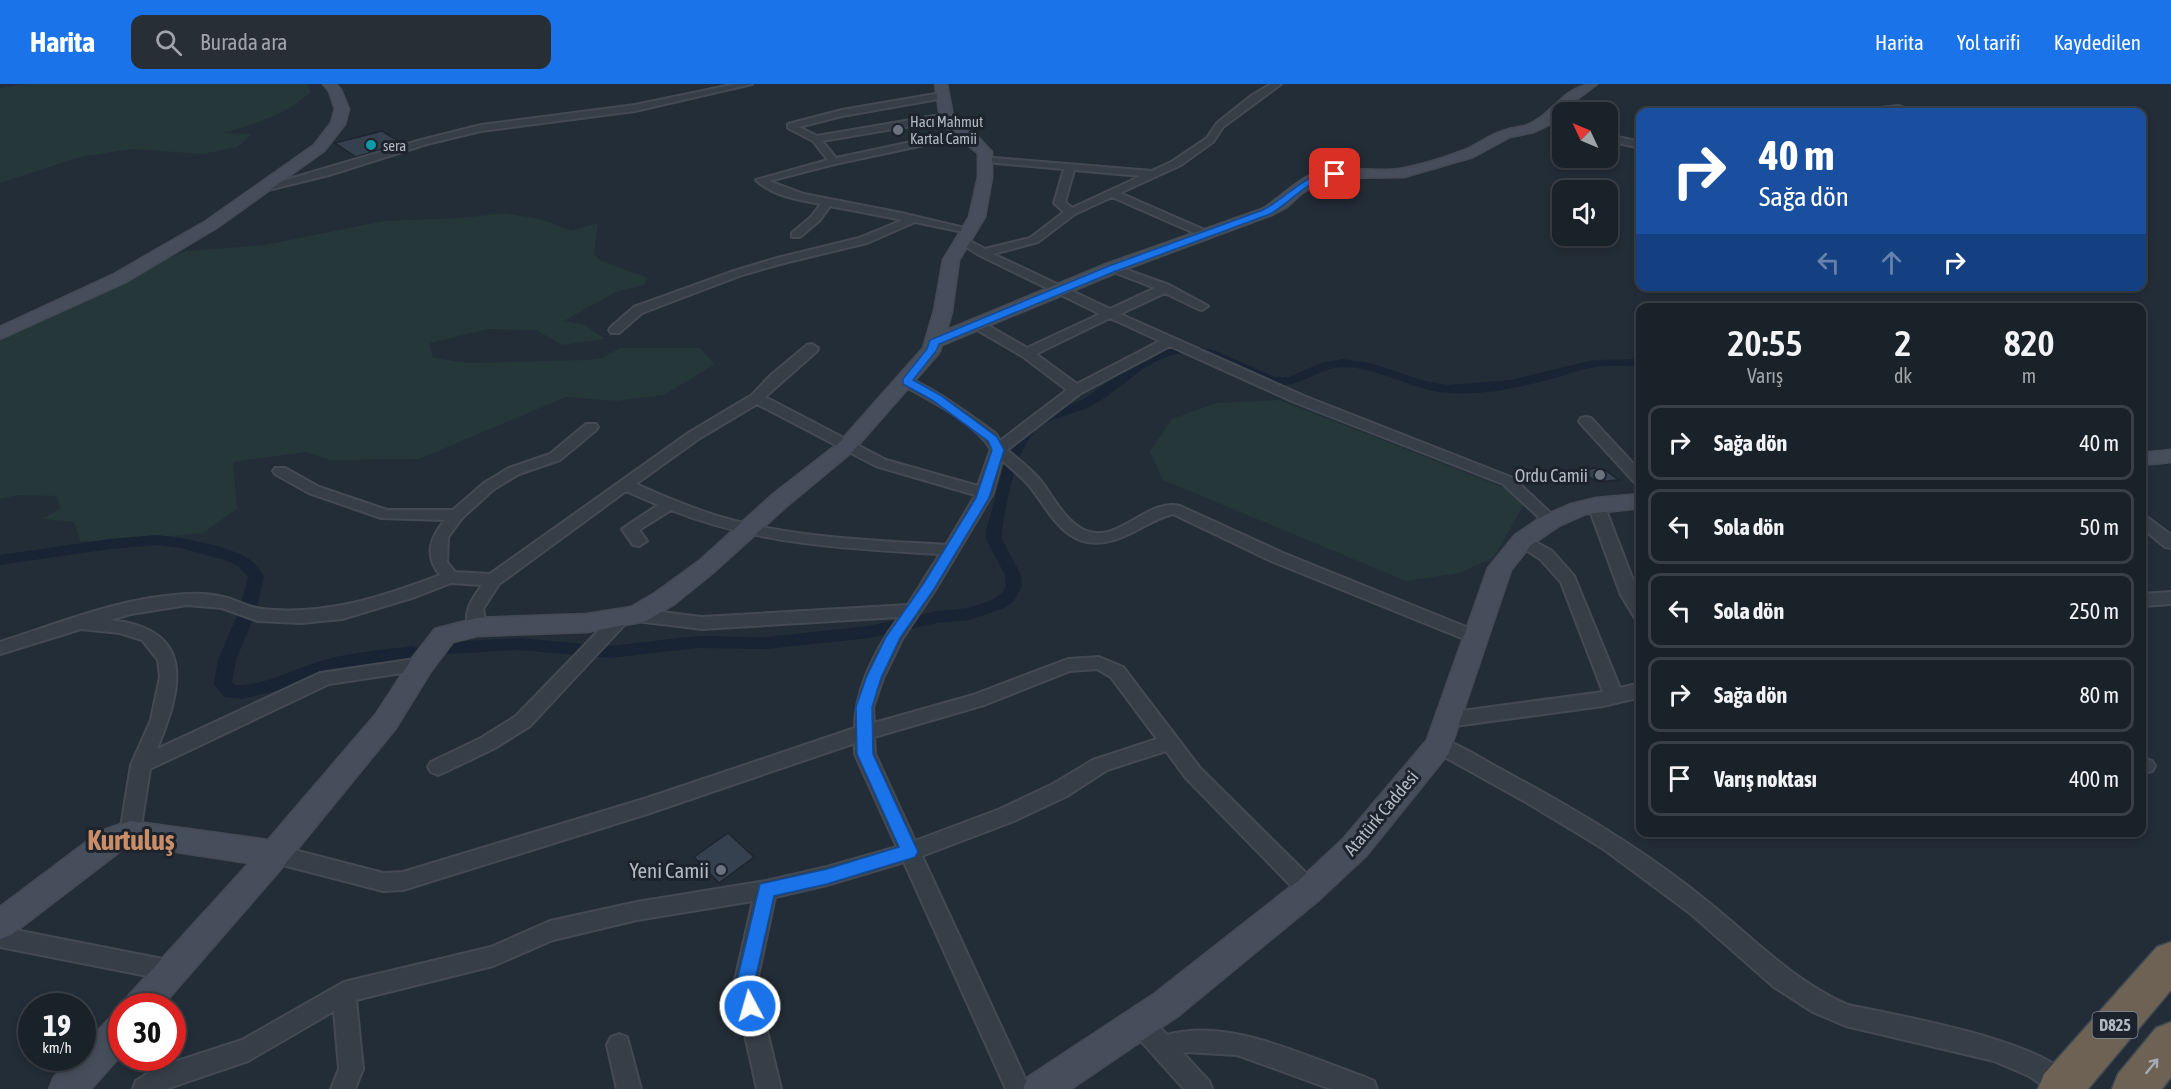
<!DOCTYPE html>
<html lang="tr">
<head>
<meta charset="utf-8">
<style>
	:root { --surface:#1a2229; --page:#272f35; --text:#f1f3f6; --muted:#9fa4a8; --line:#383f46; --accent:#1a73e8 }
	body { margin:0; font-family:"Asap Condensed",sans-serif; background:var(--page); color:var(--text); height:100vh; display:flex; flex-direction:column; font-size:22px; white-space:nowrap }
	* { box-sizing:border-box; margin:0 }
	p { font-size:20px; color:var(--muted) }
	.icon { flex:none; width:33px; height:33px; fill:none; stroke:currentColor; stroke-width:2; stroke-linecap:round; stroke-linejoin:round }
	.map { position:relative; flex:1; overflow:hidden }
	.drawer { position:absolute; left:1636px; top:219px; width:510px; height:534px; display:flex; flex-direction:column; background:var(--surface); border-radius:12px; box-shadow:0 3px 9px #0003,0 0 0 2px var(--line) }
	.drawer>* { flex:none }
	.hud { position:absolute; left:1636px; top:24px; width:510px; height:183px; border-radius:12px; box-shadow:0 3px 9px #0003,0 0 0 2px var(--line); background:#1a4fa0; color:#fff; overflow:hidden }
	.needle { width:39px; rotate:314deg }
	.buttons { position:absolute; left:1552px; top:18px; display:grid; gap:12px }
	.buttons a { display:grid; place-items:center; width:66px; height:66px; border-radius:12px; background:var(--surface); box-shadow:0 3px 9px #0003,0 0 0 2px var(--line); font-size:30px }
	.speed { position:absolute; left:18px; top:909px; display:flex; gap:12px; font-size:30px; font-weight:700; text-align:center }
	.speed>* { display:grid; place-content:center; width:78px; height:78px; border-radius:50%; background:var(--surface); box-shadow:0 3px 9px #0003,0 0 0 2px var(--line); line-height:1 }
	.speed small { font-size:15px; font-weight:400 }
	.speed .limit { border:9px solid #d22; background:#fff; color:#111 }
	.pin { position:absolute; display:grid; place-items:center; width:51px; height:51px; color:#fff; margin:-26px; border-radius:12px; box-shadow:0 3px 9px #0006 }
	.me { position:absolute; width:66px; margin:-33px; rotate:354deg; stroke-linejoin:round; filter:drop-shadow(0 0 4px #0008) }
	.turn { display:flex; align-items:center; gap:21px; height:126px; padding:0 24px; font-size:27px }
	.turn .icon { width:78px; height:78px; stroke-width:2.5 }
	.turn b { display:block; font-size:42px; line-height:51px }
	.lanes { display:flex; align-items:center; height:57px; padding:0 24px; background:#0003; justify-content:center; gap:30px; direction:ltr }
	.lanes .off { opacity:.35 }
	.eta { display:flex; justify-content:space-evenly; align-items:center; height:102px; text-align:center }
	.eta b { font-size:36px; font-weight:600; line-height:42px }
	ul { padding:0; list-style:none }
	li { display:flex; align-items:center; gap:18px; height:75px; margin:0 12px 9px; padding:0 12px; border:3px solid var(--line); border-radius:12px }
	li div { flex:1 }
	li b { display:block; font-size:22px }
	li em { font-style:normal }
	header { display:flex; align-items:center; gap:36px; box-sizing:border-box; height:84px; padding:0 30px; background:var(--accent); color:#fff }
	header strong { font-size:28px }
	nav { display:flex; gap:33px; margin-inline-start:auto; font-size:21px }
	.search { width:420px; height:54px; background:var(--page); display:flex; align-items:center; gap:15px; box-sizing:border-box; padding:0 21px; border-radius:12px; color:var(--muted); font-size:22px }
	.map>svg:first-child { display:block }
	.green { fill:#253738 }
	.lines { fill:none; stroke-linecap:round; stroke-linejoin:round }
	.canal { fill:#182434; fill-rule:evenodd }
	.building { fill:#35414e; stroke:#1e252e; stroke-width:1.5 }
	.street-casing { stroke:#434a54; stroke-width:4 }
	.secondary-casing { stroke:#434a54; stroke-width:3 }
	.highway-casing { stroke:#414952; stroke-width:3 }
	.street { fill:#363e48; fill-rule:evenodd }
	.secondary { fill:#454e5a; fill-rule:evenodd }
	.highway { fill:#6d6254; fill-rule:evenodd }
	.oneway { stroke:#a7acb3 }
	.route { fill:#1a73e8; stroke:#114b97; stroke-width:1.5 }
	.worship-dot { fill:#6b7280; stroke:#1c232c; stroke-width:2 }
	.culture-dot { fill:#0f9aa8; stroke:#1c232c; stroke-width:2 }
	.labels { text-anchor:middle; dominant-baseline:central; stroke-width:6; stroke-linejoin:round; paint-order:stroke }
	.far-poi-label { font-size:15px; fill:#b1b9c4; stroke:#1c232c; text-anchor:start }
	.shield { fill:#1c232c; stroke:#848c96; stroke-width:1.5 }
	.shield-label { font-size:16px; font-weight:bold; fill:#b1b9c4 }
	.poi-label { font-size:18px; fill:#b1b9c4; stroke:#1c232c; text-anchor:end }
	.street-label { font-size:18px; fill:#b1b9c4; stroke:#1c232c }
	.near-poi-label { font-size:21px; fill:#b1b9c4; stroke:#1c232c; text-anchor:end }
	.near-district-label { font-size:28px; font-weight:bold; fill:#c98d67; stroke:#1c232c }
</style>
</head>
<body>
<header>
<strong>Harita</strong>
<div class="search"><svg class="icon" aria-label="search" viewBox="0 0 24 24"><circle cx="10" cy="10" r="6"/><path d="M15 15l6 6"/></svg>Burada ara</div>
<nav><a>Harita</a><a>Yol tarifi</a><a>Kaydedilen</a></nav>
</header>
<div class="map">
<svg width="2171" height="1005" viewBox="0 0 2171 1005">
	<rect width="100%" height="100%" fill="#232d37"/>
	<g class="green">
		<path d="M26 0H307L311 8C286 30 255 41 222 49L252 50 237 63 203 70 132 65 80 73 0 99V4Z"/>
		<polygon points="505,129 543,136 571,147 598,139 594,170 600,176 648,194 644,201 616,208 564,237 585,241 605,255 562,261 536,246 488,245 429,259 433,274 469,279 588,276 601,274 620,264 700,264 715,280 664,311 616,317 566,313 419,375 331,376 306,368 233,378 237,425 203,449 116,457 80,457 74,438 43,435 61,424 56,412 18,411 0,415 0,255 140,186 186,167 265,161 384,137 461,134"/>
		<polygon points="1280,316 1528,413 1494,473 1460,489 1406,497 1163,396 1150,368 1172,335 1216,319"/>
	</g>
	<g class="lines">
		<g class="canal">
			<path d="M1190 261 1216 267 1275 293H1289L1321 279 1343 275 1370 279 1425 297 1448 301 1511 296 1593 276 1641 275V283C1626 282 1611 281 1596 283 1576 286 1558 294 1539 298 1510 306 1479 311 1449 309 1412 307 1380 283 1343 283 1319 283 1299 305 1274 301 1244 296 1220 269 1189 269 1150 268 1123 306 1091 322 1072 332 1044 333 1031 352 1014 375 1006 419 1002 447V455L1021 491 1022 502 1014 517 1004 524 970 536 937 539 869 554 767 565 697 564 610 574 520 566 447 570 441 568 438 564 441 560 447 558 520 554 610 562 697 552 767 553 869 542 937 527 968 524 992 516 1002 509 1006 502 1005 491 986 455V447L1004 381 1014 356 1027 339 1042 331 1082 316 1131 282 1157 267Z"/>
			<path d="M156 451C179 453 230 462 249 475 256 479 260 486 264 493L256 527 236 576 232 598 235 601C266 602 294 584 324 576 353 568 383 566 412 562L418 564 421 568 418 572 412 574 335 586 272 608 242 615 224 613 214 600 218 576 239 527 248 493 238 482 228 477 181 464 156 461 110 465 0 481V471L110 455Z"/>
		</g>
	</g>
	<g class="building">
		<polygon points="382,47 402,59 356,73 335,59"/>
		<polygon points="1593,384 1605,386 1619,396 1598,398 1581,389"/>
		<polygon points="728,749 754,773 719,799 694,773"/>
	</g>
	<g class="lines">
		<defs>
			<g id="street">
				<polygon points="736,0 752,0 635,27 481,47 427,60 329,91 264,107 259,104 421,56 481,41 635,21"/>
				<path d="M1271 0H1281L1223 43 1213 58 1181 81 1120 109 1209 148V152H1201L1112 113 1075 130 1038 158 993 170 1110 225 1155 204 1108 186V182H1116L1169 201 1208 222 1202 226 1198 225 1165 209 1120 230 1304 312 1513 394 1559 437 1556 440H1546L1503 400 1294 318 1170 262 1081 309 1007 366C1019 376 1031 385 1041 397 1054 414 1064 436 1084 446 1117 462 1148 413 1180 422L1283 469 1481 549 1484 553 1481 557H1469L1271 477 1173 430C1152 435 1135 450 1114 456 1070 469 1054 435 1032 405 1023 394 1012 385 1002 376L993 409 935 506 902 555 883 594 873 623 874 639 973 611 1068 575 1099 573 1123 583 1200 684 1317 800 1320 806 1317 812 1309 815 1301 812 1186 694 1166 667 1107 686 1067 712 1014 737 922 772 1030 1005H1006L904 778 827 801 775 813 756 901 781 1005H757L734 901 753 817 637 836 553 856 493 882 356 916 363 985 355 1005H331L339 985 334 927 248 977 166 1005H133L136 997 156 984 242 956 344 898 491 863 550 837 637 818 766 797 827 783 897 763 855 670V659L647 730 403 806 383 807 275 779 268 776 265 770 268 764 275 761 383 789 403 788 647 714 855 644C855 604 876 565 899 533L702 545 637 537 631 535 629 531 631 527 637 525 702 533 908 521 940 470C849 465 756 460 671 426L639 446 647 457 639 462 633 461 622 445 658 421 626 407 499 500 483 525 486 543 483 547H471C461 529 472 516 482 501L451 499 415 513 342 535 301 539 258 537 222 524 187 521 131 530 110 536C197 545 182 604 157 665L320 589 422 574 428 576 431 580 428 584 422 586 329 600 150 685 140 749 137 755 130 757 123 755 120 749 131 681 151 636 160 593 158 576 142 556 120 549 81 545 0 570V558C60 539 123 513 186 510 200 509 218 511 231 515 241 519 252 524 262 525 324 532 382 513 440 491 424 471 430 454 445 436L381 434 309 409 275 390 273 387 275 384H285L319 403 387 426H453L484 399 509 384 550 370 586 340H596L598 343 596 346 560 376 519 390 494 405 462 434 448 453 447 478 455 488 490 490 690 348 752 311 771 291 807 261 812 260 818 264 817 267 765 313 886 376 978 402 991 365C975 338 929 316 901 300L899 297 901 294C916 290 981 339 996 350L1000 357 1067 306 1022 272 974 244 972 241 974 238H982L1027 264 1100 230 979 171 960 159V155L964 154 985 165 1030 154 1064 128 1054 119 1064 85 985 78 980 75 982 73 1152 87 1173 77 1207 54 1217 39 1251 12ZM1074 86 1141 92 1072 124 1065 118ZM1110 234 1160 257 1077 300 1036 270ZM757 320 876 382 975 411 974 414 946 461C870 456 791 454 717 432 689 423 663 412 636 400L700 354ZM1097 585 1111 593 1157 655 1093 676 1053 700 1000 725 915 757 875 670 874 653 984 621 1070 587Z"/>
				<path d="M941 9 945 12 944 14 842 32 799 43 817 52 946 30 951 33 946 36 822 57 836 74 963 47 966 48V52L835 80 769 97 804 110 901 129 973 146V150L915 138 867 159 784 179 742 191 642 229 619 249H611L609 246 611 243 634 223 734 187 777 174 859 154 903 136 830 122 819 137 800 153H792V149L811 133 821 120C799 116 772 112 756 96L828 76 813 57 788 44V40L842 26Z"/>
				<polygon points="1898,22 1917,28 1866,28 1871,25"/>
				<polygon points="1548,33 1563,39 1563,45 1545,38 1543,36"/>
				<polygon points="1608,51 1641,58 1641,64 1608,57"/>
				<polygon points="1586,333 1591,334 1641,388 1641,401 1636,400 1581,340 1579,337 1581,334"/>
				<polygon points="1596,416 1604,421 1641,517 1641,536 1635,534 1621,511 1588,421"/>
				<polygon points="2142,431 2147,433 2171,451 2171,464 2165,463 2142,444"/>
				<polygon points="1523,451 1552,467 1574,492 1620,604 1641,599 1641,613 1603,622 1447,643 1440,641 1438,636 1440,631 1447,629 1603,608 1561,498 1540,475 1517,460 1515,456"/>
				<polygon points="2171,508 2171,520 2142,522 2142,510"/>
				<polygon points="621,528 627,530 629,534 627,538 530,642 495,664 445,688 438,691 431,688 428,683 431,678 481,654 516,632 615,530"/>
				<path d="M1439 654C1462 661 1483 676 1504 687 1575 725 1646 767 1708 818 1754 855 1793 897 1848 921 1894 931 2057 958 2075 1001L2073 1005H2048L2029 992 1994 977 1846 942 1813 928 1774 903 1691 830 1602 764 1524 717 1432 666 1430 661 1432 656Z"/>
				<polygon points="2142,673 2152,677 2155,682 2152,687 2142,689"/>
				<polygon points="0,843 173,877 181,880 184,887 181,894 173,897 0,863"/>
				<path d="M1140 928 1148 931 1167 951C1229 933 1306 973 1365 993L1374 997 1377 1005H1331L1237 971 1186 968 1183 969 1209 997 1212 1005H1184L1132 947 1128 939 1132 931Z"/>
				<polygon points="619,950 627,953 641,1005 617,1005 607,961 611,953"/>
			</g>
			<g id="secondary">
				<polygon points="323,0 336,0 341,6 349,25 345,40 324,67 218,143 126,198 0,255 0,243 114,190 206,137 314,61 331,39 335,25 329,7"/>
				<path d="M935 0H947L954 38 979 54 992 68V93L985 133 959 176 952 227 947 246 1106 180 1262 125C1279 115 1292 100 1310 91 1340 78 1375 91 1405 84 1424 80 1444 74 1462 67 1476 62 1489 51 1503 47 1510 44 1518 44 1525 42 1554 32 1562 0 1597 0L1560 28 1553 39 1534 48 1510 53 1473 73 1404 93 1335 94 1321 97 1301 110 1287 123 1272 131 1118 188 942 261 939 269 853 367 788 421 715 487 673 521 646 537 587 548 477 552 453 558 431 587 396 644 286 779 162 922H124L129 911 249 779 131 761 123 765 11 851 0 855V823L101 747 130 737 268 756 376 630 413 573 435 545 477 534 587 530 631 523 655 509 699 477 772 411 839 359 923 264 934 227 943 176 969 133 978 93V69L941 40Z"/>
				<polygon points="2171,366 2171,378 2142,381 2142,369"/>
				<polygon points="1641,410 1641,424 1586,430 1559,442 1531,461 1511,486 1449,669 1366,772 1320,815 1178,932 1071,1005 1023,1005 1028,993 1154,910 1298,797 1344,754 1427,656 1488,484 1515,451 1543,432 1571,420 1596,414"/>
				<polygon points="122,929 122,970 91,1005 49,1005 54,993 73,974 82,974 82,963 110,934"/>
			</g>
			<g id="highway">
				<polygon points="2171,858 2171,906 2088,1005 2038,1005 2044,990 2157,863"/>
				<polygon points="2171,938 2171,993 2162,1005 2112,1005 2118,990 2156,944"/>
			</g>
		</defs>
		<use href="#street" class="street-casing"/>
		<use href="#secondary" class="secondary-casing"/>
		<use href="#highway" class="highway-casing"/>
		<use href="#street" class="street"/>
		<use href="#secondary" class="secondary"/>
		<use href="#highway" class="highway"/>
	</g>
	<defs><path id="oneway-shaft" d="M-6 0H5M1.5-3L5.5 0L1.5 3" fill="none" stroke-width="1.6" stroke-linecap="round" stroke-linejoin="round" transform="scale(1.5)"/></defs>
	<use class="oneway" href="#oneway-shaft" transform="translate(2152 982) rotate(-51)"/>
	<path class="route" d="M1335 88 1339 90 1338 92C1332 93 1324 94 1319 96 1300 104 1287 121 1270 130L1116 187 939 260 936 267 913 296 940 311 997 353 1004 366 989 414 934 505 900 554 881 594 872 623 873 670 918 768 915 773 909 775 827 800 774 812 754 901 759 922 756 928 750 931 743 928 736 901 760 800 827 785 899 763 857 670 856 623 866 594 886 553 924 499 976 414 992 366 988 357 932 316 903 300V295L927 265 930 256 1109 182 1263 126C1281 117 1294 102 1312 93 1318 90 1328 89 1335 88Z"/>
	<g class="worship-dot">
		<circle cx="898" cy="46" r="6"/>
		<circle cx="1600" cy="391" r="6"/>
		<circle cx="721" cy="786" r="6"/>
	</g>
	<circle class="culture-dot" cx="371" cy="61" r="6"/>
	<g class="labels">
		<g class="far-poi-label">
			<text x="910" y="37">Hacı Mahmut<tspan x="910" dy="17">Kartal Camii</tspan></text>
			<text x="383" y="61">sera</text>
		</g>
		<rect class="shield" x="2092.5" y="928" width="45" height="26" rx="4.5"/>
		<g class="shield-label">
			<text x="2115" y="941">D825</text>
		</g>
		<g class="poi-label">
			<text x="1588" y="391">Ordu Camii</text>
		</g>
		<g class="street-label">
			<text transform="translate(1381 729) rotate(-50)">Atatürk Caddesi</text>
		</g>
		<g class="near-poi-label">
			<text x="709" y="786">Yeni Camii</text>
		</g>
		<g class="near-district-label">
			<text x="131" y="756">Kurtuluş</text>
		</g>
	</g>
</svg>
<div class="buttons">
<a><svg class="needle" viewBox="-14 -14 28 28"><path d="M0-13l5 13h-10z" fill="#e53935"/><path d="M0 13l5-13h-10z" fill="#9fa4a8"/></svg></a>
<a><svg class="icon" aria-label="sound" viewBox="0 0 24 24"><path d="M4 9h4l5-4v14l-5-4H4zM17 9q2 3 0 6"/></svg></a>
</div>
<div class="speed"><div>19<small>km/h</small></div><div class="limit">30</div></div>
<div class="pin" style="left:1335px;top:90px;background:#d93025"><svg class="icon" aria-label="arrive" viewBox="0 0 24 24"><path d="M6 21V4h12l-3 4 3 4H6"/></svg></div>
<svg class="me" style="left:750px;top:922px" viewBox="-20 -20 40 40"><circle r="17" fill="#1a73e8" stroke="#fff" stroke-width="3"/><path d="M0-11L8 9 0 5-8 9z" fill="#fff"/></svg>
<div class="hud">
<div class="turn"><svg class="icon" aria-label="right" viewBox="0 0 24 24"><path d="M7 20v-9h11M14 6l5 5-5 5"/></svg><div><b>40 m</b>Sağa dön</div></div>
<div class="lanes"><svg class="icon off" aria-label="left" viewBox="0 0 24 24"><path d="M17 20v-9H6M10 6l-5 5 5 5"/></svg><svg class="icon off" aria-label="ahead" viewBox="0 0 24 24"><path d="M12 20V5M6 11l6-6 6 6"/></svg><svg class="icon" aria-label="right" viewBox="0 0 24 24"><path d="M7 20v-9h11M14 6l5 5-5 5"/></svg></div>
</div>
<section class="drawer">
<div class="eta">
<div><b>20:55</b><p>Varış</p></div>
<div><b>2</b><p>dk</p></div>
<div><b>820</b><p>m</p></div>
</div>
<ul>
<li><svg class="icon" aria-label="right" viewBox="0 0 24 24"><path d="M7 20v-9h11M14 6l5 5-5 5"/></svg><div><b>Sağa dön</b></div><em>40 m</em></li>
<li><svg class="icon" aria-label="left" viewBox="0 0 24 24"><path d="M17 20v-9H6M10 6l-5 5 5 5"/></svg><div><b>Sola dön</b></div><em>50 m</em></li>
<li><svg class="icon" aria-label="left" viewBox="0 0 24 24"><path d="M17 20v-9H6M10 6l-5 5 5 5"/></svg><div><b>Sola dön</b></div><em>250 m</em></li>
<li><svg class="icon" aria-label="right" viewBox="0 0 24 24"><path d="M7 20v-9h11M14 6l5 5-5 5"/></svg><div><b>Sağa dön</b></div><em>80 m</em></li>
<li><svg class="icon" aria-label="arrive" viewBox="0 0 24 24"><path d="M6 21V4h12l-3 4 3 4H6"/></svg><div><b>Varış noktası</b></div><em>400 m</em></li>
</ul>
</section>
</div>
</body>
</html>
